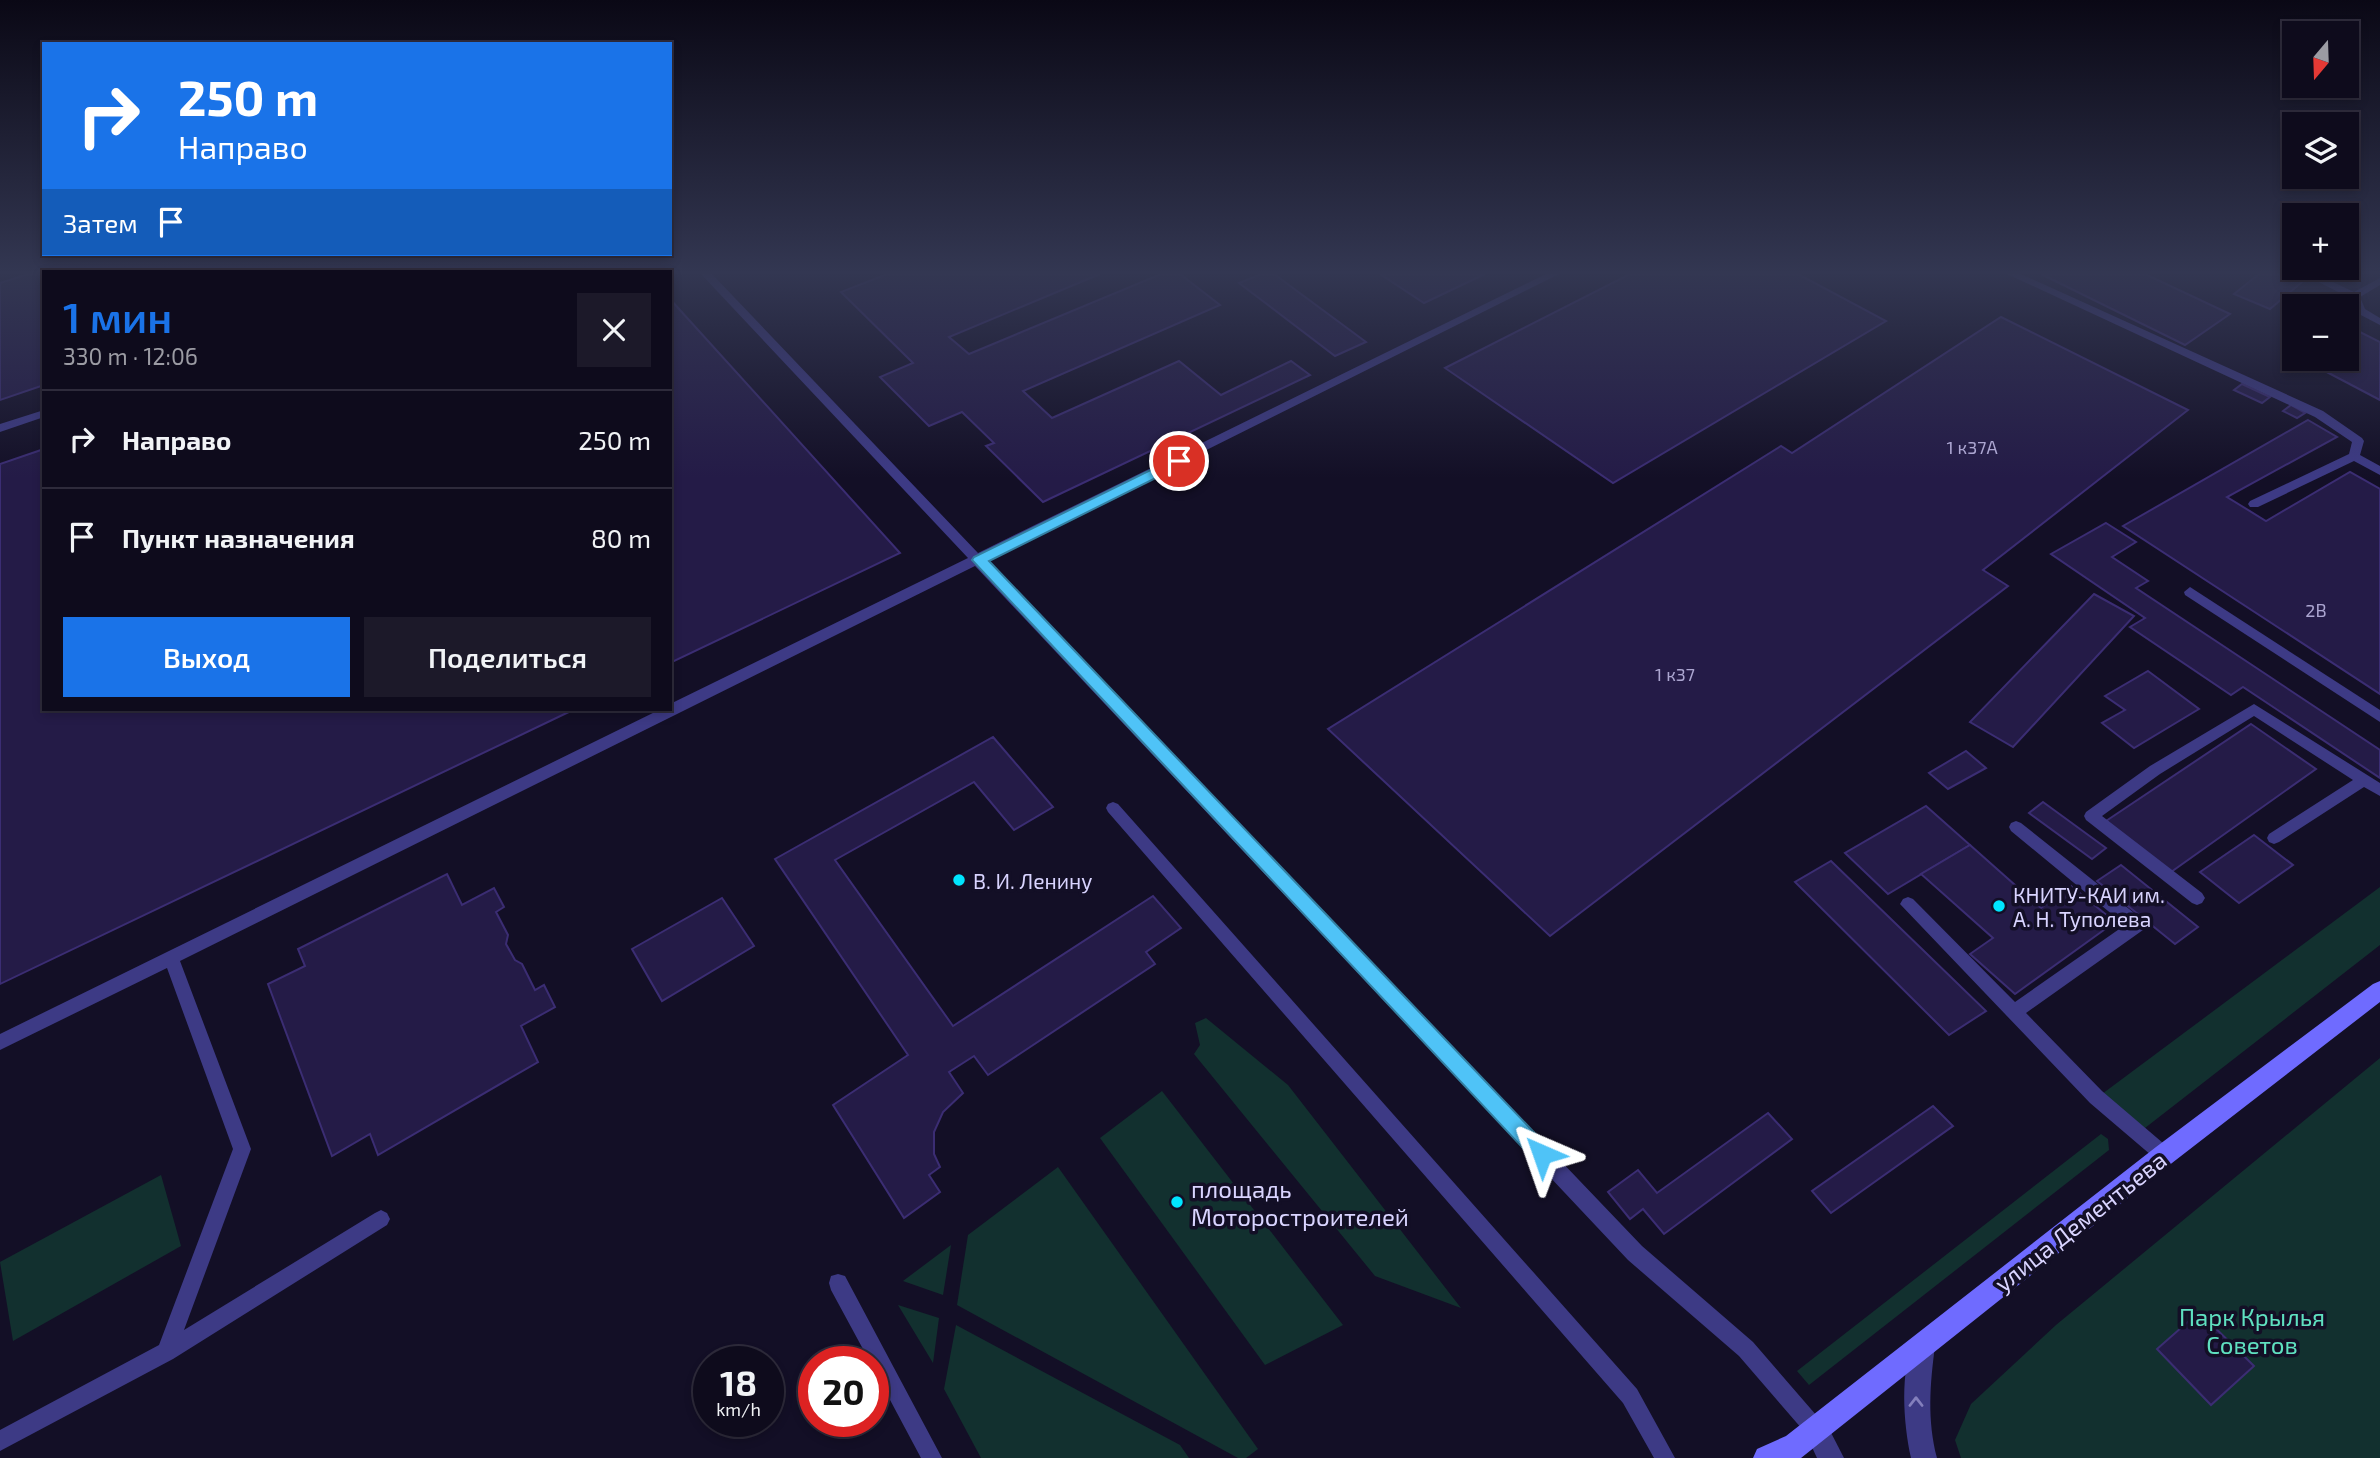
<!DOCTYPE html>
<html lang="ru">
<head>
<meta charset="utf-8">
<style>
	:root { --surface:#0e0b1c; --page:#1c1929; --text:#f1f3f6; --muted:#9b9ba3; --line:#2e2b3b; --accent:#1a73e8 }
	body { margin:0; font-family:"Exo 2",sans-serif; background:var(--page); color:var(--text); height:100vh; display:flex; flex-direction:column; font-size:26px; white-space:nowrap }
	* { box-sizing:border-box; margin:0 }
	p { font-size:23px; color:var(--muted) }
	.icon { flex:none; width:38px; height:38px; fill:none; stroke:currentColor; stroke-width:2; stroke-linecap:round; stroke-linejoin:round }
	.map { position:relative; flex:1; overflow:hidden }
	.panel { position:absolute; left:42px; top:270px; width:630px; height:441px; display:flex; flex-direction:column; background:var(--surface); border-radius:0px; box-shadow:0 4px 10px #0003,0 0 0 2px var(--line) }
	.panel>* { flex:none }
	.banner { position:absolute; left:42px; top:42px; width:630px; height:214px; border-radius:0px; box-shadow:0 4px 10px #0003,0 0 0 2px var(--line); background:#1a73e8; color:#fff; overflow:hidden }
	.needle { width:46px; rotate:199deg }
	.controls { position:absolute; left:2282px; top:21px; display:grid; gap:14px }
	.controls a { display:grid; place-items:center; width:77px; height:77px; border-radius:0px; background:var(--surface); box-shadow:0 4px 10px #0003,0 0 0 2px var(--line); font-size:35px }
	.speed { position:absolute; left:693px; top:1346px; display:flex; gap:14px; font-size:35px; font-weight:700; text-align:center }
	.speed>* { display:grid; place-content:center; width:91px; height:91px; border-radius:50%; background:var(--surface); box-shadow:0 4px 10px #0003,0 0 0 2px var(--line); line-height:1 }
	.speed small { font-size:18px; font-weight:400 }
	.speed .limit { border:10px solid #d22; background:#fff; color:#111 }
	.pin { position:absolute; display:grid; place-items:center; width:60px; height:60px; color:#fff; margin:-30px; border:4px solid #fff; border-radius:50%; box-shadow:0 2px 7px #0007 }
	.me { position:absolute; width:77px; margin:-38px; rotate:317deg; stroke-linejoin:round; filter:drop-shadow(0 0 5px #0008) }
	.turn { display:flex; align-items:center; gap:24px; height:147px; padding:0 21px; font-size:32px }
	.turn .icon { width:91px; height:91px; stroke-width:2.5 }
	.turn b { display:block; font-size:49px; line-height:60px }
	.then { display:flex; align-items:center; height:66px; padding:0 21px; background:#0003; gap:14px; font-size:26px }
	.round { display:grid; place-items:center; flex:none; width:74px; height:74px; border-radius:0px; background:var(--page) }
	.headline { display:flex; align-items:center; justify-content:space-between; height:119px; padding:0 21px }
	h1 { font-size:42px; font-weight:600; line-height:52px; color:var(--accent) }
	.button { display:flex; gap:14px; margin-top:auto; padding:14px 21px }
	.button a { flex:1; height:80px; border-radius:0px; background:var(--accent); color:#fff; font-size:28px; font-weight:600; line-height:80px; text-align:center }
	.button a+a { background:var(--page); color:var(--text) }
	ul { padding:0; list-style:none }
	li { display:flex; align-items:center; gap:21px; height:98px; padding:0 21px; border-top:2px solid var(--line) }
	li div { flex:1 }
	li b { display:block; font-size:26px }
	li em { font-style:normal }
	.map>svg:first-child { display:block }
	.green { fill:#12302f }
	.building { fill:#241b47; stroke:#3b2d73; stroke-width:2 }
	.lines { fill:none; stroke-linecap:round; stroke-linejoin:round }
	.service { fill:#3d3a85; fill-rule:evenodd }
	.tertiary { fill:#3d3a85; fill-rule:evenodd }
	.secondary { fill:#6f6bff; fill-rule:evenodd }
	.oneway { stroke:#837fbc }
	.route { fill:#4fc3f7; stroke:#337fa1; stroke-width:2 }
	.poi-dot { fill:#00e5ff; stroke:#130f26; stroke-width:2.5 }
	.labels { text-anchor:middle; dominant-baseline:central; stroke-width:7; stroke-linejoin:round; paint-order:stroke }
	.number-label { font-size:18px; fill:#aca6d1 }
	.poi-label { font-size:21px; fill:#d9d4ff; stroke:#130f26; text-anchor:start }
	.near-poi-label { font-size:24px; fill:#d9d4ff; stroke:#130f26; text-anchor:start }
	.near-street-label { font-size:24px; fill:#d9d4ff; stroke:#130f26 }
	.near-park-label { font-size:24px; fill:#5fe0c0; stroke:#130f26 }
</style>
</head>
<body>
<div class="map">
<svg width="2380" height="1458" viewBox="0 0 2380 1458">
	<rect width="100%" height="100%" fill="#130f26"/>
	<g class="green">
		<polygon points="2380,887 2380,945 2145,1128 2102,1094"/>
		<polygon points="1206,1018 1288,1085 1461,1308 1375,1276 1194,1054 1200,1045 1195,1023"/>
		<polygon points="2380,1058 2380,1458 1961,1458 1955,1440 1971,1404 2056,1325"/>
		<polygon points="1162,1091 1343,1325 1265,1365 1100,1138"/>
		<polygon points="2101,1134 2108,1139 2109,1150 1809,1385 1797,1371"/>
		<polygon points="1058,1167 1258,1449 1246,1458 1238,1458 957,1305 968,1235"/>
		<polygon points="161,1175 181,1246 13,1341 0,1262"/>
		<polygon points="951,1245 943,1295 903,1281"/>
		<polygon points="898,1305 939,1318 933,1363"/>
		<polygon points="956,1325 1180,1445 1189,1458 981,1458 944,1389"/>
	</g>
	<g class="building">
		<polygon points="28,274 44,274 44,385 0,400 0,283"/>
		<polygon points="887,274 1100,274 949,337 969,354 1161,274 1180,274 1220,305 1023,391 1052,418 1179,361 1221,395 1291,361 1310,375 1043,502 986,446 994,443 962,412 929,426 880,377 913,363 841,292"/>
		<polygon points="1261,274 1274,274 1366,342 1335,356 1239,283"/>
		<polygon points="1380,274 1485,274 1424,303"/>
		<polygon points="1630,274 1798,274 1886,321 1613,483 1445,368"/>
		<polygon points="2041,274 2145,274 2230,314 2185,345"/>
		<polygon points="2259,274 2283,274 2302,282 2270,309 2234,294"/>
		<polygon points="670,299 900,553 670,663"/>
		<polygon points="2001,317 2188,410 1983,570 2008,586 1550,936 1328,729 1781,446 1792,453"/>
		<polygon points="2356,330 2380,342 2380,400 2302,359 2347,359 2347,334"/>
		<polygon points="2242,384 2270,397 2262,403 2234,390"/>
		<polygon points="2291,405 2305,413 2297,418 2283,411"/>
		<polygon points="2308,420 2337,437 2227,497 2266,521 2350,472 2380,489 2380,694 2123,526"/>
		<polygon points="44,449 44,709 575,709 0,984 0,464"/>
		<polygon points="2106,523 2136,542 2112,557 2148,581 2136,588 2380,750 2380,778 2243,687 2231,695 2130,627 2145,618 2051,554"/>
		<polygon points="2094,594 2134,616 2013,747 1970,722"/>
		<polygon points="2148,671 2199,709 2134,748 2102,723 2125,710 2105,696"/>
		<polygon points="2251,724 2316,769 2171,872 2106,821"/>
		<polygon points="993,737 1053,807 1014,830 974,782 835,860 953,1026 1153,896 1181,928 1146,952 1155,964 988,1075 974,1056 949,1072 963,1093 943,1112 934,1132 934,1154 940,1167 929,1175 940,1192 904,1218 833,1105 908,1055 775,859"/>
		<polygon points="1966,751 1986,768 1948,789 1929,773"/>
		<polygon points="2043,802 2106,848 2092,859 2029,813"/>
		<polygon points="1926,806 1970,845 1888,894 1845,853"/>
		<polygon points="2254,835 2293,865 2239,903 2200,872"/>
		<polygon points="1970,845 2041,908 2071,886 2115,922 2015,994 1970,954 1993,938 1921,874"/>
		<polygon points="1831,861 1986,1011 1949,1035 1795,882"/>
		<polygon points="2121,865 2198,927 2175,944 2097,881"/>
		<polygon points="447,874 462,905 494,888 504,907 496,912 508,935 506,944 515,960 522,964 535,990 544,985 555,1007 521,1026 538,1062 378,1155 370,1134 332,1156 268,984 305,966 298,949"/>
		<polygon points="722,898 754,946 662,1001 632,949"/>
		<polygon points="1933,1106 1953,1126 1831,1213 1812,1191"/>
		<polygon points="1768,1113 1792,1139 1664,1234 1643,1209 1630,1219 1608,1192 1638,1170 1657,1193"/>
		<polygon points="2199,1312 2254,1366 2211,1405 2157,1349"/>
	</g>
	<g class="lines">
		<g class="service">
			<polygon points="701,274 712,274 978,553 1546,274 1559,274 986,560 1642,1246 1753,1342 1823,1423 1826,1430 1823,1437 1816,1440 1809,1437 1739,1356 1628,1260 975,566 180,961 251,1149 184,1330 375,1213 381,1210 387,1213 390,1219 387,1225 173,1359 0,1451 0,1430 159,1345 233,1149 167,968 0,1050 0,1034 661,709 670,709 670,704 968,558"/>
			<polygon points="2007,274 2021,274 2323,411 2362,438 2364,441 2360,455 2380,466 2380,475 2354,461 2258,507 2250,507 2248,504 2250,501 2349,454 2352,442 2315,417"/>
			<polygon points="2303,274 2316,274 2354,292 2380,278 2380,285 2360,297 2365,309 2380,318 2380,325 2357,313 2350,298"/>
			<polygon points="2294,341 2294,348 2285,349 2285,345"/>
			<polygon points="44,410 44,417 0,432 0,424"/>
			<polygon points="2190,587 2380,710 2380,722 2185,595 2184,592"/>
			<polygon points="2254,704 2380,783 2380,796 2364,787 2279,842 2274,844 2269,842 2267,838 2269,834 2353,780 2254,716 2160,774 2102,816 2202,893 2205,898 2202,903 2197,905 2192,903 2086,820 2084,816 2086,812 2150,766"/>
			<polygon points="1113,802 1118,804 1637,1389 1675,1458 1654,1458 1623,1403 1108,812 1106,808 1108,804"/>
			<polygon points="2016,821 2021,823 2143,920 2145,925 2143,930 2026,1013 2102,1091 2170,1149 2173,1155 2170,1161 2164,1164 2158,1161 2090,1103 1900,904 1903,899 1908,897 1913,899 2015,1002 2125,925 2011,831 2009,827 2011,823"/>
			<polygon points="838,1274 845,1276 942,1458 921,1458 873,1368 873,1362 870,1362 831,1290 829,1283 831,1276"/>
		</g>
		<g class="tertiary">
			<path d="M1923 1334 1932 1337 1935 1346C1930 1384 1927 1420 1937 1458H1911C1903 1421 1900 1373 1914 1337Z"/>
			<polygon points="1816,1418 1825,1421 1844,1458 1817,1458 1804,1430 1807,1421"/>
		</g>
		<polygon class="secondary" points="2380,981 2380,1002 2172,1163 1801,1458 1753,1458 1757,1449 1786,1436 2156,1147 2373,984"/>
	</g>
	<defs><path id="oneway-chevron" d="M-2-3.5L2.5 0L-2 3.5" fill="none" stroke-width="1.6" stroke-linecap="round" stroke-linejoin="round" transform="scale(1.75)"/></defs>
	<use class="oneway" href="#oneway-chevron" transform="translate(1916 1402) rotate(-90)"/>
	<linearGradient id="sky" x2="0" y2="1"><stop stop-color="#0a0815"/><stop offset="0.57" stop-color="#333752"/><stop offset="1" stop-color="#333752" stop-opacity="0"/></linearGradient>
	<rect width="2380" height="478" fill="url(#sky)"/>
	<polygon class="route" points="1179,456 1186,461 1184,464 989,561 1549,1148 1552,1154 1549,1161 1542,1164 1535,1161 972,560 974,557"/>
	<g class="poi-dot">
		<circle cx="959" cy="880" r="7"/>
		<circle cx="1999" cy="906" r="7"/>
		<circle cx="1177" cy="1202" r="7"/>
	</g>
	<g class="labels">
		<g class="number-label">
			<text x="1972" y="447">1 к37А</text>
			<text x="2316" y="610">2В</text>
			<text x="1675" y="674">1 к37</text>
		</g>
		<g class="poi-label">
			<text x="973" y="880">В. И. Ленину</text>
			<text x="2013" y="894">КНИТУ-КАИ им.<tspan x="2013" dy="24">А. Н. Туполева</tspan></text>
		</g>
		<g class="near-poi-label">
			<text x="1191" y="1188">площадь<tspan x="1191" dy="28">Моторостроителей</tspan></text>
		</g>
		<g class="near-street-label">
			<text transform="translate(2080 1221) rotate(-38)">улица Дементьева</text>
		</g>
		<g class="near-park-label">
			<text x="2252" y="1316">Парк Крылья<tspan x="2252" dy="28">Советов</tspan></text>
		</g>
	</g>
</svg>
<div class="controls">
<a><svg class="needle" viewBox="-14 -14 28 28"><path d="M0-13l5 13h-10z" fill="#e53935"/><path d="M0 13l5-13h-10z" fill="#9b9ba3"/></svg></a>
<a><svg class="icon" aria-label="layers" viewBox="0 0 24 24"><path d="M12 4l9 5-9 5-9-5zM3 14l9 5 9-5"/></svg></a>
<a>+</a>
<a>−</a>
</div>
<div class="speed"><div>18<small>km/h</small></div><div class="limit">20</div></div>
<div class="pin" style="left:1179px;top:461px;background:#d93025"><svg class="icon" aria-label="arrive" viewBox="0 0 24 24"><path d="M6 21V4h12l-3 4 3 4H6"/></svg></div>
<svg class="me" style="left:1542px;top:1154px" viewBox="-20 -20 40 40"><path d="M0-17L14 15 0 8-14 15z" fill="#4fc3f7" stroke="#fff" stroke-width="4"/></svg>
<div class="banner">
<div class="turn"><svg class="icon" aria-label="right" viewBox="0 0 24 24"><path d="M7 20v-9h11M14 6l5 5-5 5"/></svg><div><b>250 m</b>Направо</div></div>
<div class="then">Затем<svg class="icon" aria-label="arrive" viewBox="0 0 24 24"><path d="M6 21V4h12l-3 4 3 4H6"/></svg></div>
</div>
<section class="panel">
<div class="headline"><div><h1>1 мин</h1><p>330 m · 12:06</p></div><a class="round"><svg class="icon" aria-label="close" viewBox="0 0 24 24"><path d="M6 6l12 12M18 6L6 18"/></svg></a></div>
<ul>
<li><svg class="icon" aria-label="right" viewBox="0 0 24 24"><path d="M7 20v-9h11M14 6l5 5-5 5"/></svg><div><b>Направо</b></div><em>250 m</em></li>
<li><svg class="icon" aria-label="arrive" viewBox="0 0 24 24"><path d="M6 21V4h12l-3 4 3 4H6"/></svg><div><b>Пункт назначения</b></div><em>80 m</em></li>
</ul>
<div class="button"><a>Выход</a><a>Поделиться</a></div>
</section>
</div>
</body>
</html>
